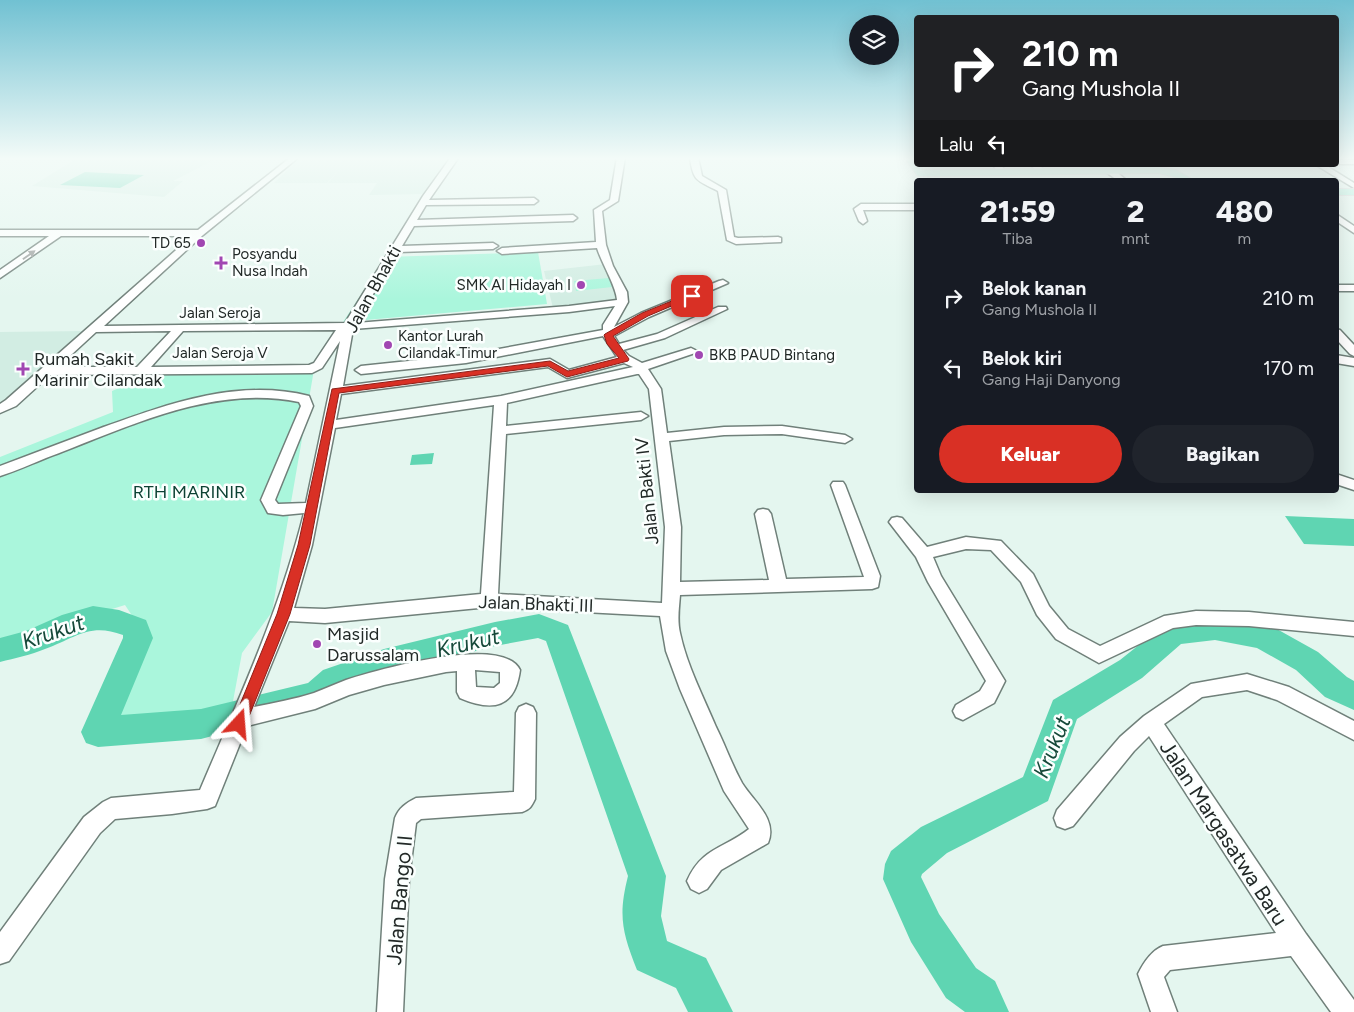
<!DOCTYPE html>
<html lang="id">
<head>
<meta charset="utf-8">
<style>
	:root { --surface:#171b24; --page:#20242c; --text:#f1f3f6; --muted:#9ea1a6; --accent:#d93025 }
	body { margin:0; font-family:Figtree,sans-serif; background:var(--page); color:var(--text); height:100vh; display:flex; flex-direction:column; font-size:19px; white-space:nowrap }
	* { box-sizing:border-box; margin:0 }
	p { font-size:16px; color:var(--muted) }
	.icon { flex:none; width:28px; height:28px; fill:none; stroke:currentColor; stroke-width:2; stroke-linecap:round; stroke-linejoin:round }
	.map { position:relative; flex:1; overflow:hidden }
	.panel { position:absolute; left:914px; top:178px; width:425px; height:315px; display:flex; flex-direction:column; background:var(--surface); border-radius:5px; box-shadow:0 5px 20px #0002 }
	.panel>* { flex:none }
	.guide { position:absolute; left:914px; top:15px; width:425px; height:152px; border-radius:5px; box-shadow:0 5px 20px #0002; background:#202124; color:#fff; overflow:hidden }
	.buttons { position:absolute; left:849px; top:15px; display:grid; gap:10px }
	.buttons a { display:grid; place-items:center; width:50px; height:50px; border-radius:50%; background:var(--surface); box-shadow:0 5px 20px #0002; font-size:25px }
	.pin { position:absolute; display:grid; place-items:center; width:42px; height:42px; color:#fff; margin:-21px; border-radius:10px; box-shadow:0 2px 8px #0006 }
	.me { position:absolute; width:55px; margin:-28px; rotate:19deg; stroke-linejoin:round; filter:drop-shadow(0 0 4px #0008) }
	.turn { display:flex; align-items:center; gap:18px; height:105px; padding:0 25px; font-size:22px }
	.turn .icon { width:65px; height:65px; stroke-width:2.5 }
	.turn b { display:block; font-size:35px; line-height:42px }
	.then { display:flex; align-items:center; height:48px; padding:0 25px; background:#0003; gap:10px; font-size:19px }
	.eta { display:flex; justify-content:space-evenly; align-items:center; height:85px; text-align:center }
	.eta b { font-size:30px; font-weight:800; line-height:35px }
	.cta { display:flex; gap:10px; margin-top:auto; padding:10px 25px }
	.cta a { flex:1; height:58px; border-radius:30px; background:var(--accent); color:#fff; font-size:20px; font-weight:800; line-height:58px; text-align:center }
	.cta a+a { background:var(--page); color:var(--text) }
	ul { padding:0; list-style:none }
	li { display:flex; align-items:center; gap:15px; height:70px; padding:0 25px }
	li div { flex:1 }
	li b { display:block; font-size:19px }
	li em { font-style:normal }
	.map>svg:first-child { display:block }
	.built { fill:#d2ede3 }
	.green { fill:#aaf6dc }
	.water { fill:#5fd5b2 }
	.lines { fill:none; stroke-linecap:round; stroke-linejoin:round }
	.river { fill:#5fd5b2; fill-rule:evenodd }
	.minor-casing { stroke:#70807a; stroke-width:3 }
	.major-casing { stroke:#d3d4d4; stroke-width:2 }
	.minor { fill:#fff; fill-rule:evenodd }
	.major { fill:#a3eed7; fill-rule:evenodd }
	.oneway { fill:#9c9f9e }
	.route { fill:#d93025; stroke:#8d1f18 }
	.poi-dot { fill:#a147b2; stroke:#fbfffe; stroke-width:2 }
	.labels { text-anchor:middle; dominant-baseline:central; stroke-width:5; stroke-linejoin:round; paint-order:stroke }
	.far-poi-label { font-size:15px; fill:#222927; stroke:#fbfffe; text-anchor:start }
	.far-street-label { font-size:15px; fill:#222927; stroke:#fbfffe }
	.street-label { font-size:18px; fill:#222927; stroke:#fbfffe }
	.poi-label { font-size:18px; fill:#222927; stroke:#fbfffe; text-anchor:start }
	.park-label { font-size:18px; fill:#0d4234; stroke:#fbfffe }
	.near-street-label { font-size:21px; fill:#222927; stroke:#fbfffe }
	.near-water-label { font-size:22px; font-style:italic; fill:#16493a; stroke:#fbfffe }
</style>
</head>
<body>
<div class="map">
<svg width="1354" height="1012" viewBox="0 0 1354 1012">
	<rect width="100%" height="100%" fill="#e4f6ef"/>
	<g class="built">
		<polygon points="79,157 220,157 173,181 183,181 164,197 32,186"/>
		<polygon points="301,157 400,157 391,170 401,157 449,157 426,194 369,195 377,183 328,183 340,169 327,183 274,183"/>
		<polygon points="606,264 621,300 553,308 544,271"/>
		<polygon points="88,331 0,406 0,332"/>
	</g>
	<g class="green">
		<polygon points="538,252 547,304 343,322 386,257"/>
		<polygon points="609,278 612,287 576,291 574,281"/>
		<polygon points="315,364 272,612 242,653 231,712 115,717 141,629 125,605 0,644 0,457 113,412 112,391 164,369"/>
	</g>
	<g class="water">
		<polygon points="85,172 144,175 120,188 60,185"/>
		<polygon points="434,453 432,464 410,465 412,455"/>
		<polygon points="1285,516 1354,519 1354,546 1304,544"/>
	</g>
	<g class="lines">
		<g class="river">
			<path d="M93 606 119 610 146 620 153 638 121 715 201 709 308 683 323 670 384 649 495 622 539 614 568 625 666 876 661 916 667 941 706 958 733 1012H688L676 988 637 970C622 932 618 916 628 876L546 641 538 638 495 646 384 675 345 688 328 704 317 708 201 739 98 747 86 743 81 732 123 638V635C90 622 75 638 45 649 31 655 15 658 0 662V638L26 631 62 615Z"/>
			<polygon points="1215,616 1275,628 1318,652 1347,677 1354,681 1354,710 1325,697 1296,670 1257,648 1215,640 1181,644 1142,678 1077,719 1048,801 947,853 922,874 921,877 939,914 976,968 995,981 1009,1012 965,1012 946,998 911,942 883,879 885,864 891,851 921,827 1023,777 1053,700 1120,660 1164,625 1174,621"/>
		</g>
		<defs>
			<g id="minor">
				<path d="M291 157H299L203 235 104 326 345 323 423 196 451 157H459L429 200 534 198 538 201 534 204 426 205 417 220 573 215 577 218 573 221 414 226 402 246 493 243 498 246 493 249 398 252 356 323 569 306 617 300C616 286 602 264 597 248L502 254 497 251 502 248 596 242 594 210 610 200 617 157H625L618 201 602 211 606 245 613 266 627 292 628 302 614 327 641 313 719 281 723 280 728 283 649 317 614 336 619 344 657 334 718 307H726L727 309 665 338 623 350 629 356 642 363 691 348 697 351 695 353 648 369 661 389 667 433 724 427 782 426 845 435 852 439 845 443 782 434 724 435 669 441 681 527 680 582 769 580 755 514 758 510 763 509 768 510 771 514 786 579 864 577 831 485 833 482H843L845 485 880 576 878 587 872 589 680 595C679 608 677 620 680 633 687 666 703 696 716 727 725 745 732 765 742 783 753 801 778 819 768 843L721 870 707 889 699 893 691 889 687 881C702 847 724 849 749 829L724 791 680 689 666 651 660 616 489 607 325 623 289 621 254 707C274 703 295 699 314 693 325 689 335 684 346 680 377 670 503 634 520 670 515 708 493 712 460 698L457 692V671L446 672 384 685 349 695 315 709 247 726 215 806 207 809 172 814 115 819 100 833 9 961 0 964V932L84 817 103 802 111 798 200 790C239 698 280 610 304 513L283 515 268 513 261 500 301 406 299 402C212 384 127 428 46 458 31 464 16 471 0 476V466C34 453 67 441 101 428 168 404 238 378 309 396L313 406 275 500 278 504 306 503 340 341 322 368 312 373 50 375 16 406 0 413V404L6 400 192 236H61L0 278V270L49 236H0V230H198ZM615 306 603 325V330L466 355 361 366 355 370 361 374 466 363 603 336 617 357 569 370 550 359 343 386 353 329 569 312ZM336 330 314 363 309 365 151 367 183 331ZM171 331 137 367H58L96 332ZM624 363 633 367 501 396 336 420 341 394 548 367 567 378ZM637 374H639L649 389 665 527 662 603 498 594 506 434 641 420 648 416 641 412 506 426 507 403ZM494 405 481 594 325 609 294 608 312 545 335 428ZM475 670 500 672V683L494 688 476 687Z"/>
				<path d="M690 157H698L702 176 726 190 734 237 738 238 778 237 781 238V242L736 244 727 240 718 191C697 180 693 182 690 157Z"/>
				<rect x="1336" y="160" width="18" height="4"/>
				<polygon points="993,165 1001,165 1006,172 999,174"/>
				<polygon points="1031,165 1039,165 1045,171 1038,173"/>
				<polygon points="1123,165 1132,165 1137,170 1130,172"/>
				<polygon points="1316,165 1325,165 1354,183 1354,188"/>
				<polygon points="1106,168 1112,168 1126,180 1117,180 1106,172"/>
				<polygon points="916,204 916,210 863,210 867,221 863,224 859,221 854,209 861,204"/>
				<polygon points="1336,214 1354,226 1354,233 1336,221"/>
				<rect x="1336" y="285" width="18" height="6"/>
				<polygon points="1336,329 1340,330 1354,345 1354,356 1350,354 1336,339"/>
				<polygon points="1336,355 1354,358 1354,366 1336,363"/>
				<polygon points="1336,474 1354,480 1354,490 1336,484"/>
				<polygon points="897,517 902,518 927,547 966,537 1001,541 1033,574 1049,606 1068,629 1100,646 1164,616 1196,611 1249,612 1354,622 1354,636 1249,626 1196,625 1173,628 1099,663 1056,639 1037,615 1021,582 991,550 966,549 933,557 941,576 1005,681 994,703 963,720 956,717 953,711 956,705 980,691 986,681 928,582 916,557 889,522 892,518"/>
				<path d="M1247 674 1289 687 1354 721V740L1277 700 1247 690 1202 697 1164 724 1306 934 1354 1000V1012H1331L1291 956 1170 970 1164 977 1177 1012H1151L1138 974C1144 962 1151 951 1163 946L1276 933 1149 736 1134 751 1073 826 1065 829 1057 826 1054 818 1057 810 1120 737 1144 716 1191 684Z"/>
				<path d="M526 704 533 707 536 713 535 799C531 807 530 809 522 812L421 819 416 823 409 879 403 1012H377L385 879 395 818C399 808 406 803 416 798L514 792 516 713 519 707Z"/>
			</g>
			<g id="major">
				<path d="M904 157H914L916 165H919L923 170 1158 167 1176 170 1193 180C1180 180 1171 175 1158 173L920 176 917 175Z"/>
				<rect x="1336" y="189" width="18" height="6"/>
			</g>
		</defs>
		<use href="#minor" class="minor-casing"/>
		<use href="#major" class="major-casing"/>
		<use href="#minor" class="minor"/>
		<use href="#major" class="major"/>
	</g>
	<defs><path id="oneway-solid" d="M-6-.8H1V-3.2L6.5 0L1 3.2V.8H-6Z" transform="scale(1.25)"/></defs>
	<use class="oneway" href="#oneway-solid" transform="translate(29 255) rotate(-35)"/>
	<linearGradient id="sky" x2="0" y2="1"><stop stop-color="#71c1d2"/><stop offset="0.53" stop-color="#f3fbf8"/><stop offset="1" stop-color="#f3fbf8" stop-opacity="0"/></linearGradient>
	<rect width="1354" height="299" fill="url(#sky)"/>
	<polygon class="route" points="689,294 695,296 648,316 613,336 629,359 628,361 567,377 548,366 339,393 310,545 290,614 244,729 239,731 234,729 232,724 277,614 298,545 332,389 550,361 568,371 619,358 607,344 604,335 605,334 642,313"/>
	<g class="poi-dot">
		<circle cx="201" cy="243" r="5"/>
		<path d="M218.5 255.5h5v5h5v5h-5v5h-5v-5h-5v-5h5z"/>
		<circle cx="581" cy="285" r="5"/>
		<circle cx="388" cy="345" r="5"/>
		<circle cx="699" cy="355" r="5"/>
		<path d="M20.5 361.5h5v5h5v5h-5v5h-5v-5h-5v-5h5z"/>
		<circle cx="317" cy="644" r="5"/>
	</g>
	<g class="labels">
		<g class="far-poi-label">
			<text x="191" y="243" text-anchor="end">TD 65</text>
			<text x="232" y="254">Posyandu<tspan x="232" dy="17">Nusa Indah</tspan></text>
			<text x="571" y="285" text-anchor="end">SMK Al Hidayah I</text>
			<text x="398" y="336">Kantor Lurah<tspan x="398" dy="17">Cilandak Timur</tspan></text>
			<text x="709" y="355">BKB PAUD Bintang</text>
		</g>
		<g class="far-street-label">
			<text x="220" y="313">Jalan Seroja</text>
			<text x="220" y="353">Jalan Seroja V</text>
		</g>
		<g class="street-label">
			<text transform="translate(373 289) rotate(-61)">Jalan Bhakti</text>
			<text transform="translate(647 491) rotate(-96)">Jalan Bakti IV</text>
			<text transform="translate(536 604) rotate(2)">Jalan Bhakti III</text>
		</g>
		<g class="poi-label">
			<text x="34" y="359">Rumah Sakit<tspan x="34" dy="21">Marinir Cilandak</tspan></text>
			<text x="327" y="634">Masjid<tspan x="327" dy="21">Darussalam</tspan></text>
		</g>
		<g class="park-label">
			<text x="189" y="492">RTH MARINIR</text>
		</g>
		<g class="near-street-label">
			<text transform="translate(1224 833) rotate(57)">Jalan Margasatwa Baru</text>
			<text transform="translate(399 900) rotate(-85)">Jalan Bango II</text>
		</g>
		<g class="near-water-label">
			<text transform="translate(53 632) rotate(-19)">Krukut</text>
			<text transform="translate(468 643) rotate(-13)">Krukut</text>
			<text transform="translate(1052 747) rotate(-68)">Krukut</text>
		</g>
	</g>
</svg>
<div class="buttons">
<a><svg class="icon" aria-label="layers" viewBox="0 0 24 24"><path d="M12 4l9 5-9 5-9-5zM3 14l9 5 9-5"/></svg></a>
</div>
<div class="pin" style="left:692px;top:296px;background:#d93025"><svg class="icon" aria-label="arrive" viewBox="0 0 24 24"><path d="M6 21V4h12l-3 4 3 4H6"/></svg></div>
<svg class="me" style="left:239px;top:724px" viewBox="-20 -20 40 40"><path d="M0-17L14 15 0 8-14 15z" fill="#d93025" stroke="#fff" stroke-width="4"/></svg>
<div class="guide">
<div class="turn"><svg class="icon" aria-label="right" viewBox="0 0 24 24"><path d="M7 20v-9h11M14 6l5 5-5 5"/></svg><div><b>210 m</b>Gang Mushola II</div></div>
<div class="then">Lalu<svg class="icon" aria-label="left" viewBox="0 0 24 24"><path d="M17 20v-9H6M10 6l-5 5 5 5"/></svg></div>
</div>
<section class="panel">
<div class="eta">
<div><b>21:59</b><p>Tiba</p></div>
<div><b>2</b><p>mnt</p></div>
<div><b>480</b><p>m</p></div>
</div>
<ul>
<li><svg class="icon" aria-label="right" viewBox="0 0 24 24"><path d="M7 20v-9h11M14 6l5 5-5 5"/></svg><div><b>Belok kanan</b><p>Gang Mushola II</p></div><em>210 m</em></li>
<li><svg class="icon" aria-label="left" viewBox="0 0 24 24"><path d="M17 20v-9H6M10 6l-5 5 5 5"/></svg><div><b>Belok kiri</b><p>Gang Haji Danyong</p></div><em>170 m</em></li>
</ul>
<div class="cta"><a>Keluar</a><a>Bagikan</a></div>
</section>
</div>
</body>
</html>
